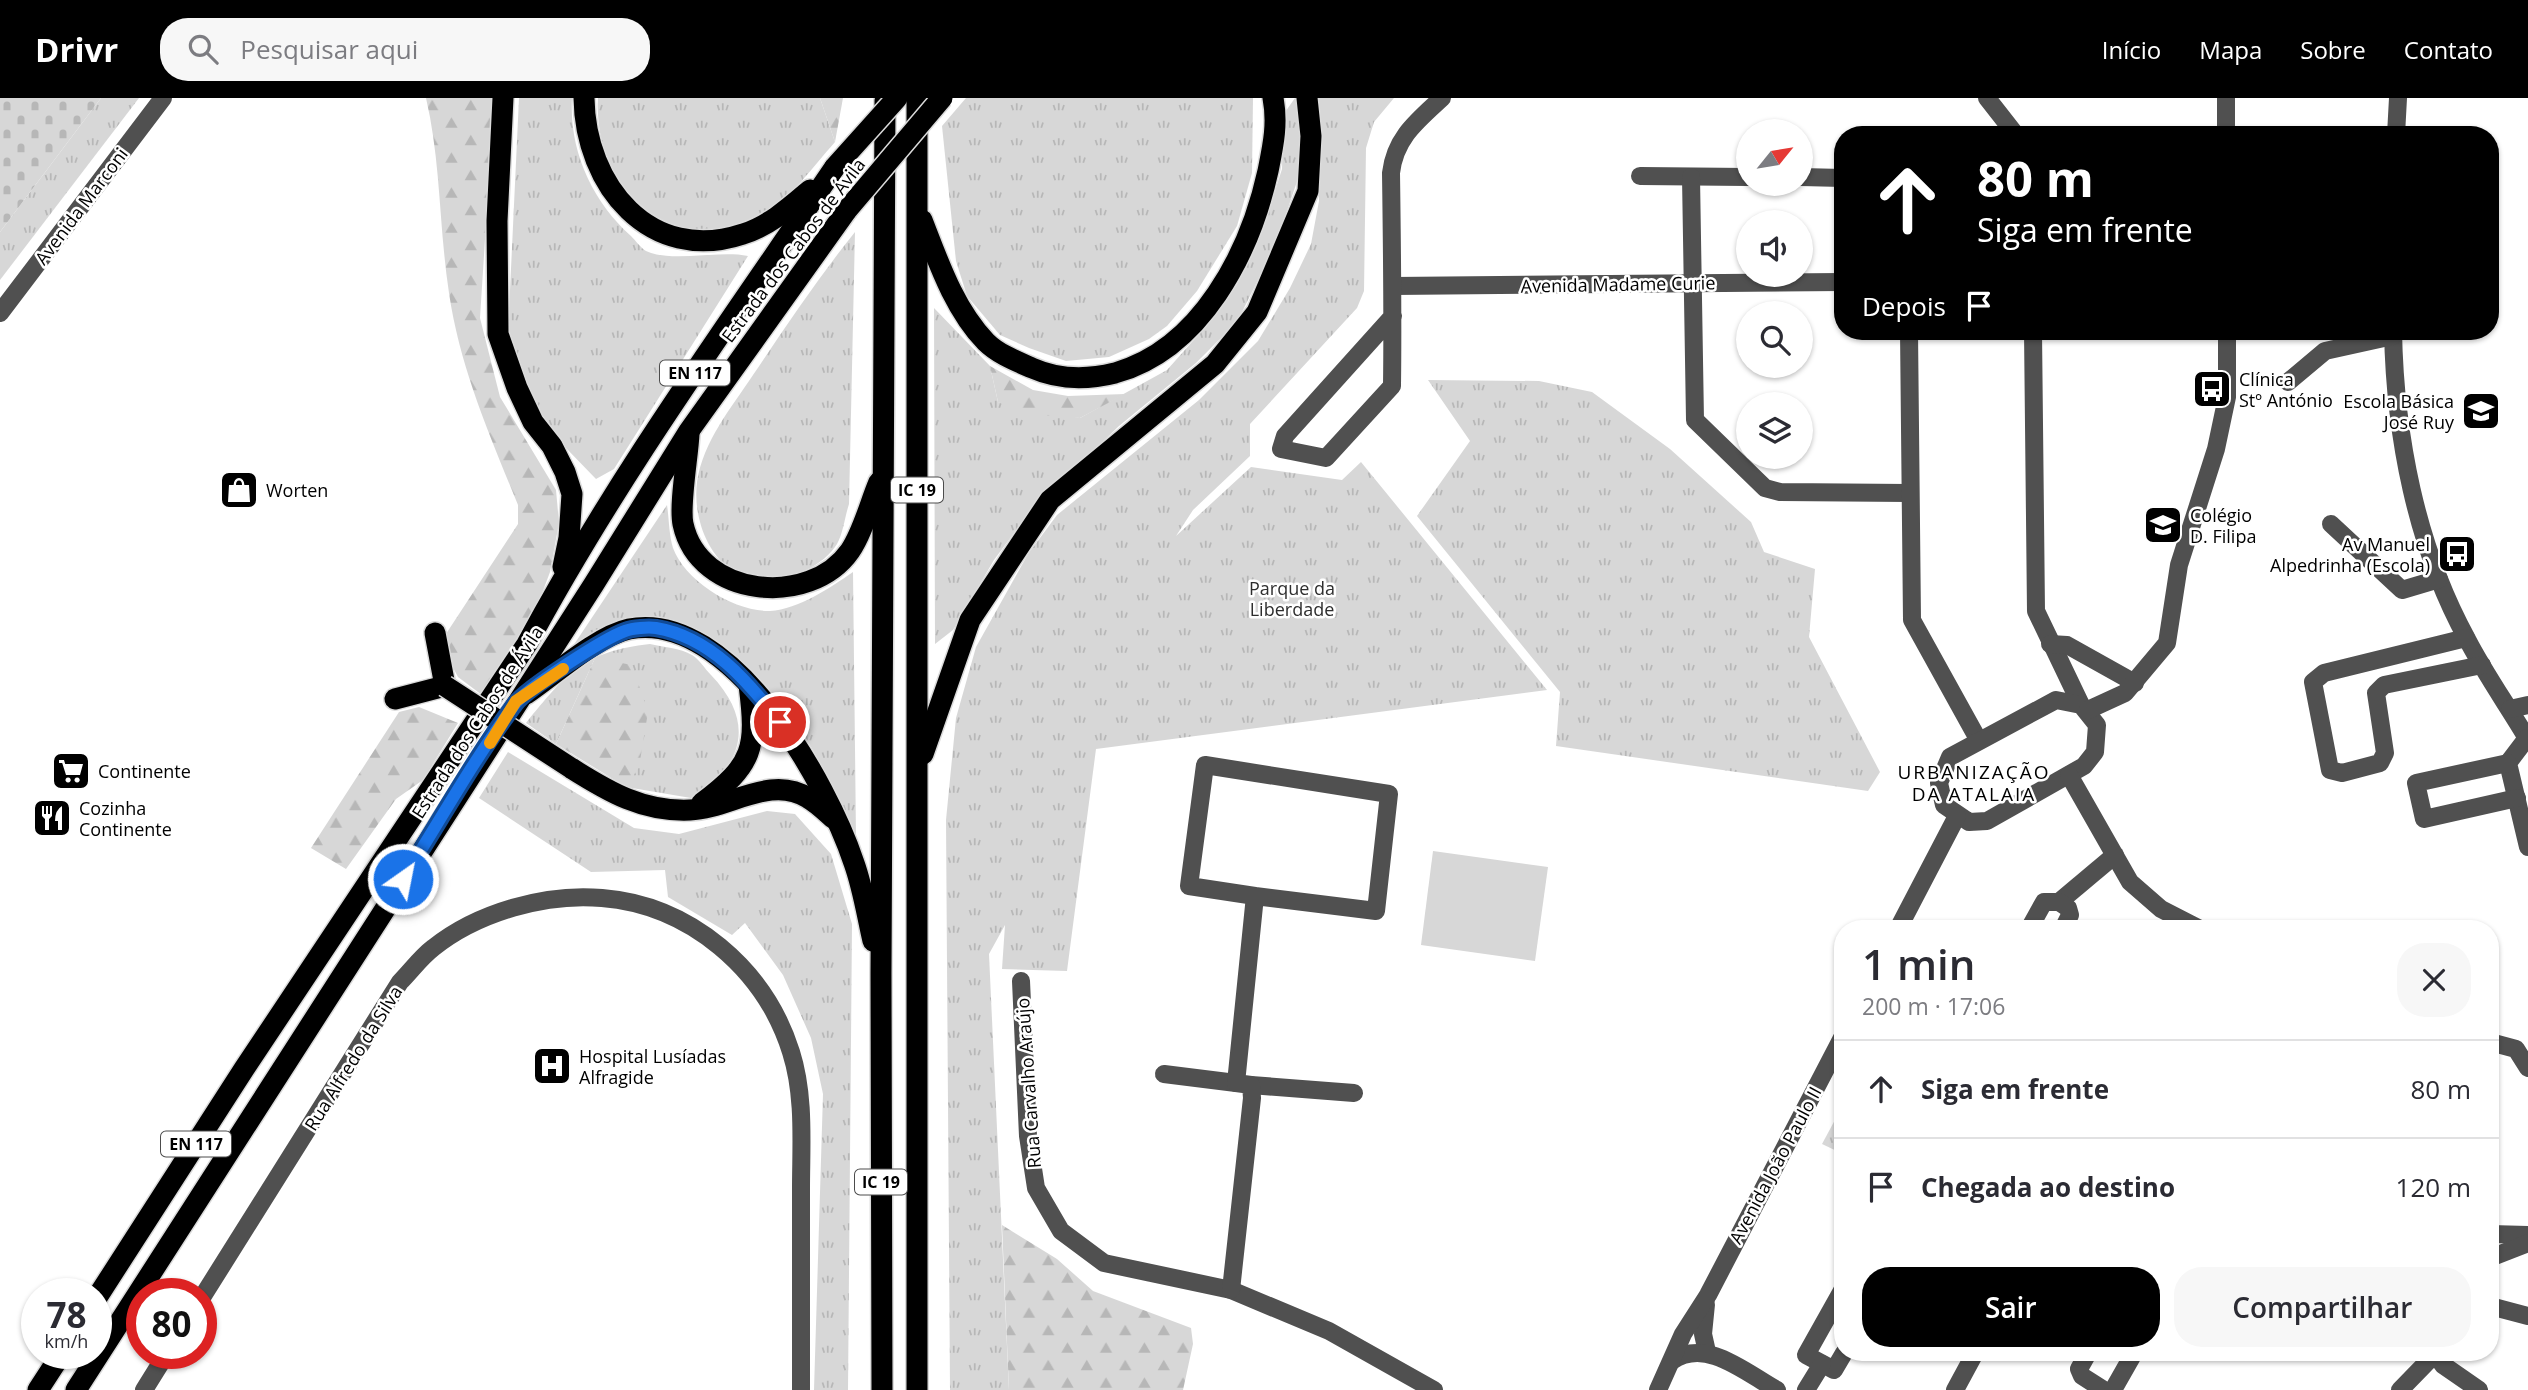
<!DOCTYPE html>
<html lang="pt">
<head>
<meta charset="utf-8">
<style>
	:root { --surface:#fff; --page:#f7f7f7; --text:#2b2b33; --muted:#7c7c81; --line:#e1e1e2; --accent:#000 }
	body { margin:0; font-family:"Open Sans",sans-serif; background:var(--page); color:var(--text); height:100vh; display:flex; flex-direction:column; font-size:26px; white-space:nowrap }
	* { box-sizing:border-box; margin:0 }
	p { font-size:23px; color:var(--muted) }
	.icon { flex:none; width:38px; height:38px; fill:none; stroke:currentColor; stroke-width:2; stroke-linecap:round; stroke-linejoin:round }
	.map { position:relative; flex:1; overflow:hidden }
	.drawer { position:absolute; left:1834px; top:822px; width:665px; height:441px; display:flex; flex-direction:column; background:var(--surface); border-radius:28px; box-shadow:0 2px 5px #0004 }
	.drawer>* { flex:none }
	.top-card { position:absolute; left:1834px; top:28px; width:665px; height:214px; border-radius:28px; box-shadow:0 2px 5px #0004; background:#000; color:#fff; overflow:hidden }
	.needle { width:46px; rotate:60deg }
	.fabs { position:absolute; left:1736px; top:21px; display:grid; gap:14px }
	.fabs a { display:grid; place-items:center; width:77px; height:77px; border-radius:50%; background:var(--surface); box-shadow:0 2px 5px #0004; font-size:35px }
	.speed { position:absolute; left:21px; top:1180px; display:flex; gap:14px; font-size:35px; font-weight:700; text-align:center }
	.speed>* { display:grid; place-content:center; width:91px; height:91px; border-radius:50%; background:var(--surface); box-shadow:0 2px 5px #0004; line-height:1 }
	.speed small { font-size:18px; font-weight:400 }
	.speed .limit { border:10px solid #d22; background:#fff; color:#111 }
	.pin { position:absolute; display:grid; place-items:center; width:60px; height:60px; color:#fff; margin:-30px; border:4px solid #fff; border-radius:50%; box-shadow:0 2px 7px #0007 }
	.me { position:absolute; width:77px; margin:-38px; rotate:33deg; stroke-linejoin:round; filter:drop-shadow(0 0 5px #0008) }
	.turn { display:flex; align-items:center; gap:24px; height:147px; padding:0 28px; font-size:32px }
	.turn .icon { width:91px; height:91px; stroke-width:2.5 }
	.turn b { display:block; font-size:49px; line-height:60px }
	.then { display:flex; align-items:center; height:66px; padding:0 28px; background:#0003; gap:14px; font-size:26px }
	.round { display:grid; place-items:center; flex:none; width:74px; height:74px; border-radius:28px; background:var(--page) }
	.head { display:flex; align-items:center; justify-content:space-between; height:119px; padding:0 28px }
	h1 { font-size:42px; font-weight:600; line-height:52px }
	.button { display:flex; gap:14px; margin-top:auto; padding:14px 28px }
	.button a { flex:1; height:80px; border-radius:28px; background:var(--accent); color:#fff; font-size:28px; font-weight:600; line-height:80px; text-align:center }
	.button a+a { background:var(--page); color:var(--text) }
	ul { padding:0; list-style:none }
	li { display:flex; align-items:center; gap:21px; height:98px; padding:0 28px; border-top:2px solid var(--line) }
	li div { flex:1 }
	li b { display:block; font-size:26px }
	li em { font-style:normal }
	header { display:flex; align-items:center; gap:42px; box-sizing:border-box; height:98px; padding:0 35px; background:var(--accent); color:#fff }
	header strong { font-size:33px }
	nav { display:flex; gap:38px; margin-inline-start:auto; font-size:24px }
	.search { width:490px; height:63px; background:var(--page); display:flex; align-items:center; gap:18px; box-sizing:border-box; padding:0 24px; border-radius:28px; color:var(--muted); font-size:26px }
	.map>svg:first-child { display:block }
	.grass { fill:url(#grass-tufts) }
	.forest { fill:url(#forest-firs) }
	.cemetery { fill:url(#cemetery-stones) }
	.garden { fill:#d7d7d7 }
	.lines { fill:none; stroke-linecap:round; stroke-linejoin:round }
	.highway-casing { stroke:#dbdbdb; stroke-width:24 }
	.minor { stroke:#505050; stroke-width:18 }
	.highway { stroke:#000; stroke-width:21 }
	.highway-bridge-casing { stroke:#dbdbdb; stroke-width:24; stroke-linecap:butt }
	.highway-bridge { stroke:#000; stroke-width:21 }
	.route-casing { stroke:#114b97; stroke-width:18 }
	.route { stroke:#1a73e8; stroke-width:12 }
	.slow { stroke:#f59e0b; stroke-width:12 }
	.labels { text-anchor:middle; dominant-baseline:central; stroke-width:5; stroke-linejoin:round; paint-order:stroke }
	.shield { fill:#fff; stroke:#4c4c4c; stroke-width:2 }
	.shield-label { font-size:16px; font-weight:bold; fill:#000 }
	.street-label { font-size:18px; fill:#000; stroke:#fff }
	.poi-label { font-size:18px; fill:#000; stroke:#fff; text-anchor:start }
	.park-label { font-size:18px; fill:#2e2e2e; stroke:#fff }
	.neighbourhood-label { font-size:19px; letter-spacing:2px; fill:#000; stroke:#fff }
</style>
</head>
<body>
<header>
<strong>Drivr</strong>
<div class="search"><svg class="icon" aria-label="search" viewBox="0 0 24 24"><circle cx="10" cy="10" r="6"/><path d="M15 15l6 6"/></svg>Pesquisar aqui</div>
<nav><a>Início</a><a>Mapa</a><a>Sobre</a><a>Contato</a></nav>
</header>
<div class="map">
<svg width="2528" height="1292" viewBox="0 0 2528 1292">
	<defs>
		<pattern id="grass-tufts" width="24" height="20" patternUnits="userSpaceOnUse" patternTransform="scale(1.75)"><rect width="24" height="20" fill="#d7d7d7"/><path d="M3 7l-1-3M5 7V3M7 7l1-3M15 17l-1-3M17 17v-4M19 17l1-3" fill="none" stroke="#b7b7b7"/></pattern>
		<pattern id="forest-firs" width="22" height="20" patternUnits="userSpaceOnUse" patternTransform="scale(1.75)"><rect width="22" height="20" fill="#d7d7d7"/><path d="M5 1l3.5 6h-7zM16 11l3.5 6h-7z" fill="#b7b7b7"/></pattern>
		<pattern id="cemetery-stones" width="16" height="16" patternUnits="userSpaceOnUse" patternTransform="scale(1.75)"><rect width="16" height="16" fill="#d7d7d7"/><path d="M2 7V4a2 2 0 0 1 4 0v3zM10 15v-3a2 2 0 0 1 4 0v3z" fill="#b7b7b7"/></pattern>
	</defs>
	<rect width="100%" height="100%" fill="#fff"/>
	<g class="grass">
		<polygon points="101,0 139,0 0,182 0,134"/>
		<path d="M519 0H572C569 53 592 103 631 138 635 142 641 150 646 153 672 165 718 152 748 158L614 371 596 381 564 348 531 301 508 235Z"/>
		<path d="M598 0H820L835 44C812 70 792 99 763 116 740 129 687 140 663 127 618 102 595 50 598 0Z"/>
		<polygon points="966,0 1253,0 1252,75 1237,128 1197,193 1167,228 1149,241 1109,259 1066,263 1029,250 1000,237 967,198 956,163 942,28"/>
		<polygon points="1295,0 1298,0 1302,69 1275,148 1237,224 1196,265 1119,328 1028,416 994,462 953,532 935,546 934,210 990,268 998,304 1080,320 1167,272 1208,226 1237,186 1263,130 1282,71 1283,17"/>
		<polygon points="1318,0 1394,0 1374,24 1366,50 1364,193 1357,210 1250,326 1250,358 1193,412 1176,438 1251,369 1342,382 1361,364 1547,592 1096,651 1067,873 1002,871 1005,827 989,856 1009,1292 950,1292 946,722 956,620 976,549 1028,456 1057,417 1199,302 1258,243 1290,190 1311,146 1319,103"/>
		<path d="M855 134 849 406C845 418 843 436 837 446 819 476 763 493 733 473 705 455 693 415 697 384 703 343 732 309 753 277 786 228 818 180 855 134Z"/>
		<polygon points="1428,282 1539,283 1592,294 1670,351 1751,424 1764,454 1815,471 1809,539 1880,674 1868,693 1556,648 1560,594 1417,418 1470,343"/>
		<path d="M667 407C669 420 669 437 673 450 685 483 735 514 770 513 799 511 830 490 853 474L856 739C839 706 825 671 805 639 777 593 692 510 632 520 612 524 589 542 571 551Z"/>
		<path d="M650 546C662 549 681 550 692 557 699 561 705 571 711 577 756 624 744 668 691 700L626 689 595 560 556 646 526 625C566 576 584 553 650 546Z"/>
		<polygon points="508,654 634,730 679,736 767,713 795,716 831,756 852,826 848,1292 814,1292 823,996 811,940 783,877 745,825 732,837 668,799 665,772 591,774 479,700"/>
		<polygon points="1843,1007 1843,1056 1822,1046"/>
	</g>
	<g class="forest">
		<path d="M426 0H494L480 220 500 299 556 392 559 425 550 474 538 506 482 597 458 579 440 545 518 426V407C490 338 460 270 449 195 439 130 441 64 426 0Z"/>
		<polygon points="820,0 843,0 835,44"/>
		<polygon points="990,268 1033,292 1068,298 1125,296 1080,320 1022,316 998,304"/>
		<polygon points="595,560 632,567 648,614 639,669 626,689 556,646"/>
		<polygon points="419,609 458,625 423,682 396,701 346,771 311,750 399,614"/>
		<polygon points="1002,1127 1057,1161 1093,1193 1191,1230 1193,1246 1183,1292 1009,1292"/>
	</g>
	<polygon class="cemetery" points="0,0 101,0 0,134"/>
	<polygon class="garden" points="1433,753 1548,769 1535,863 1421,847"/>
	<g class="lines">
		<defs>
			<g id="highway">
				<polyline points="503,0 497,123 498,236 517,290 533,324 552,348 565,374 572,396 569,440 563,469"/>
				<path d="M584 0C585 87 650 167 743 136 769 128 790 109 810 92"/>
				<path d="M922 122C938 163 954 211 986 244 998 256 1016 263 1032 270 1059 282 1087 282 1115 275 1201 251 1250 155 1268 73 1273 48 1278 26 1273 0"/>
				<path d="M689 336C688 358 679 407 683 426 699 500 810 510 850 453 863 434 870 405 879 384"/>
				<path d="M526 596C554 577 597 538 629 531 731 511 828 686 854 765 863 790 867 817 873 843"/>
				<polyline points="395,601 445,588 435,535"/>
				<polyline points="923,656 970,522 1050,402 1215,266 1257,214 1308,93 1311,38 1307,0"/>
				<path d="M571 670C609 694 643 714 690 712 728 711 771 676 808 700 817 705 825 713 833 720"/>
				<path d="M702 705C754 666 757 650 749 587"/>
				<path d="M96 1201 244 971 527 546C616 380 729 225 835 69"/>
				<polyline points="38,1292 62,1255"/>
				<polyline points="76,1292 594,486 689,333 847,112"/>
				<polyline points="882,1292 881,875 885,3"/>
				<polyline points="917,1292 917,0"/>
			</g>
		</defs>
		<use href="#highway" class="highway-casing"/>
		<g class="minor">
			<polyline points="1987,0 2016,37"/>
			<polyline points="2226,0 2226,37"/>
			<polyline points="2396,37 2398,0"/>
			<polyline points="1640,78 1748,79"/>
			<polyline points="1691,79 1695,322 1765,390 1780,394 1909,395"/>
			<polyline points="1801,79 1843,80"/>
			<polyline points="1393,188 1843,184"/>
			<polyline points="0,215 163,0"/>
			<path d="M1393 218 1285 338 1281 351 1326 360 1392 288C1393 217 1392 146 1391 75 1395 40 1417 23 1442 0"/>
			<polyline points="1909,233 1912,522 1979,643"/>
			<polyline points="2033,233 2036,513 2081,607"/>
			<path d="M2393 233C2395 338 2416 448 2467 541 2485 576 2508 608 2528 642"/>
			<polyline points="2288,284 2325,253 2393,238"/>
			<polyline points="2331,426 2402,492 2439,481"/>
			<polyline points="2466,540 2324,575 2313,584 2330,672 2342,675 2380,665 2385,655 2376,595 2384,587 2482,567"/>
			<polyline points="2050,546 2067,547 2135,585"/>
			<polygon points="2056,602 2081,607 2097,627 2095,654 2084,668 1987,723 1969,724 1944,707 1939,685 1950,659"/>
			<polyline points="2510,611 2528,607"/>
			<polyline points="2088,612 2125,595 2167,545 2179,467 2216,351 2227,299 2227,233"/>
			<polyline points="2527,640 2508,665 2528,749"/>
			<polyline points="2508,665 2416,685 2424,721 2517,700"/>
			<polyline points="2069,677 2130,784 2161,811 2200,831"/>
			<polyline points="2059,804 2115,757"/>
			<polyline points="1898,831 1957,718"/>
			<polyline points="2029,831 2044,804 2059,804 2068,810 2070,817 2063,831"/>
			<polyline points="1021,883 1028,1038 1036,1090 1061,1133 1104,1165 1231,1192 1329,1233 1434,1292"/>
			<polyline points="2490,944 2516,951 2528,970"/>
			<polyline points="1164,976 1236,985"/>
			<polyline points="1251,987 1354,995"/>
			<polyline points="2490,1136 2528,1137"/>
			<polyline points="2490,1160 2528,1145"/>
			<polyline points="1843,1191 1806,1257 1834,1272 1844,1255"/>
			<polyline points="1231,1192 1252,1000 1251,987 1236,985 1255,798 1189,788 1205,667 1389,696 1376,813 1255,798"/>
			<path d="M201 1201 400 884C411 873 421 859 433 850 478 814 546 795 602 800 690 807 765 871 791 954 805 998 801 1046 801 1091 801 1158 801 1225 801 1292"/>
			<polyline points="1706,1206 1703,1236 1707,1254"/>
			<polyline points="2490,1208 2528,1218"/>
			<polyline points="2088,1255 2079,1271 2082,1278 2104,1292"/>
			<polyline points="2435,1256 2443,1267 2479,1292"/>
			<path d="M1672 1263C1706 1239 1746 1275 1777 1292"/>
			<polyline points="144,1292 167,1255"/>
			<polyline points="1658,1292 1683,1236 1708,1197 1843,938"/>
			<polyline points="1806,1292 1822,1266"/>
			<polyline points="1955,1292 1975,1255"/>
			<polyline points="2113,1292 2134,1255"/>
			<polyline points="2400,1292 2436,1255"/>
		</g>
		<use href="#highway" class="highway"/>
		<defs>
			<g id="highway-bridge">
				<polyline points="835,69 897,0"/>
				<polyline points="847,112 942,0"/>
				<polyline points="445,588 571,670"/>
			</g>
		</defs>
		<use href="#highway-bridge" class="highway-bridge-casing"/>
		<use href="#highway-bridge" class="highway-bridge"/>
	</g>
	<g class="lines">
		<defs>
			<path id="route" d="M403 781C440 723 474 661 515 606 527 590 605 540 625 533 633 530 648 529 656 530 711 539 748 584 780 624"/>
		</defs>
		<use href="#route" class="route-casing"/>
		<use href="#route" class="route"/>
		<polyline class="slow" points="490,645 516,603 563,571"/>
	</g>
	<defs>
		<symbol id="bus-square" viewBox="-11 -11 22 22"><rect x="-9" y="-9" width="18" height="18" rx="4" fill="#000" stroke="#fff"/><path d="M-5-6H5V4H4V6H2V4H-2V6H-4V4H-5ZM-3.5-4V0h7V-4ZM-3.5 1.2v1.5H-2V1.2ZM2 1.2v1.5H3.5V1.2Z" fill="#fff"/></symbol>
		<symbol id="school-square" viewBox="-11 -11 22 22"><rect x="-9" y="-9" width="18" height="18" rx="4" fill="#000" stroke="#fff"/><path d="M0-5L7-2L0 1L-7-2ZM-4 1L0 2.5L4 1V4Q0 6-4 4Z" fill="#fff"/></symbol>
		<symbol id="shop-square" viewBox="-11 -11 22 22"><rect x="-9" y="-9" width="18" height="18" rx="4" fill="#000" stroke="#fff"/><path d="M-5-2.5h2.3a2.7 3.5 0 0 1 5.4 0H5L5.5 6h-11ZM-1.5-2.5h3a1.5 2.3 0 0 0-3 0Z" fill="#fff"/></symbol>
		<symbol id="supermarket-square" viewBox="-11 -11 22 22"><rect x="-9" y="-9" width="18" height="18" rx="4" fill="#000" stroke="#fff"/><path d="M-6-5.5h2.5l.6 2H6L4.5 2H-2.5L-4.4-4H-6ZM-1.5 3.2a1.3 1.3 0 1 0 .1 0ZM3 3.2a1.3 1.3 0 1 0 .1 0Z" fill="#fff"/></symbol>
		<symbol id="restaurant-square" viewBox="-11 -11 22 22"><rect x="-9" y="-9" width="18" height="18" rx="4" fill="#000" stroke="#fff"/><path d="M-5-6h1v4h1v-4h1v4h1v-4h1v5L-1.5 .5V6h-2V.5L-5-1ZM5-6V6H3V1.5H1.5Q1.5-4 5-6Z" fill="#fff"/></symbol>
		<symbol id="hospital-square" viewBox="-11 -11 22 22"><rect x="-9" y="-9" width="18" height="18" rx="4" fill="#000" stroke="#fff"/><path d="M-5-5h3v3.5h4V-5h3V5h-3V1.5h-4V5h-3Z" fill="#fff"/></symbol>
	</defs>
	<g fill-rule="evenodd">
		<use href="#bus-square" x="2190" y="269" width="44" height="44"/>
		<use href="#school-square" x="2459" y="291" width="44" height="44"/>
		<use href="#shop-square" x="217" y="370" width="44" height="44"/>
		<use href="#school-square" x="2141" y="405" width="44" height="44"/>
		<use href="#bus-square" x="2435" y="434" width="44" height="44"/>
		<use href="#supermarket-square" x="49" y="651" width="44" height="44"/>
		<use href="#restaurant-square" x="30" y="698" width="44" height="44"/>
		<use href="#hospital-square" x="530" y="946" width="44" height="44"/>
	</g>
	<g class="labels">
		<g class="shield">
			<rect x="660" y="262.5" width="70" height="25" rx="5"/>
			<rect x="891" y="379.5" width="52" height="25" rx="5"/>
			<rect x="161" y="1033.5" width="70" height="25" rx="5"/>
			<rect x="855" y="1071.5" width="52" height="25" rx="5"/>
		</g>
		<g class="shield-label">
			<text x="695" y="275">EN 117</text>
			<text x="917" y="392">IC 19</text>
			<text x="196" y="1046">EN 117</text>
			<text x="881" y="1084">IC 19</text>
		</g>
		<g class="street-label">
			<text transform="translate(81 108) rotate(-53)">Avenida Marconi</text>
			<text transform="translate(793 152) rotate(-53)">Estrada dos Cabos de Ávila</text>
			<text transform="translate(1618 186) rotate(-1)">Avenida Madame Curie</text>
			<text transform="translate(477 624) rotate(-57)">Estrada dos Cabos de Ávila</text>
			<text transform="translate(353 960) rotate(-58)">Rua Alfredo da Silva</text>
			<text transform="translate(1028 985) rotate(-94)">Rua Carvalho Araújo</text>
			<text transform="translate(1775 1067) rotate(-62)">Avenida João Paulo II</text>
		</g>
		<g class="poi-label">
			<text x="2239" y="281">Clínica<tspan x="2239" dy="21">Stº António</tspan></text>
			<text x="2454" y="303" text-anchor="end">Escola Básica<tspan x="2454" dy="21">José Ruy</tspan></text>
			<text x="266" y="392">Worten</text>
			<text x="2190" y="417">Colégio<tspan x="2190" dy="21">D. Filipa</tspan></text>
			<text x="2430" y="446" text-anchor="end">Av Manuel<tspan x="2430" dy="21">Alpedrinha (Escola)</tspan></text>
			<text x="98" y="673">Continente</text>
			<text x="79" y="710">Cozinha<tspan x="79" dy="21">Continente</tspan></text>
			<text x="579" y="958">Hospital Lusíadas<tspan x="579" dy="21">Alfragide</tspan></text>
		</g>
		<g class="park-label">
			<text x="1292" y="490">Parque da<tspan x="1292" dy="21">Liberdade</tspan></text>
		</g>
		<g class="neighbourhood-label">
			<text x="1974" y="674">URBANIZAÇÃO<tspan x="1974" dy="22">DA ATALAIA</tspan></text>
		</g>
	</g>
</svg>
<div class="fabs">
<a><svg class="needle" viewBox="-14 -14 28 28"><path d="M0-13l5 13h-10z" fill="#e53935"/><path d="M0 13l5-13h-10z" fill="#7c7c81"/></svg></a>
<a><svg class="icon" aria-label="sound" viewBox="0 0 24 24"><path d="M4 9h4l5-4v14l-5-4H4zM17 9q2 3 0 6"/></svg></a>
<a><svg class="icon" aria-label="search" viewBox="0 0 24 24"><circle cx="10" cy="10" r="6"/><path d="M15 15l6 6"/></svg></a>
<a><svg class="icon" aria-label="layers" viewBox="0 0 24 24"><path d="M12 4l9 5-9 5-9-5zM3 14l9 5 9-5"/></svg></a>
</div>
<div class="speed"><div>78<small>km/h</small></div><div class="limit">80</div></div>
<div class="pin" style="left:780px;top:624px;background:#d93025"><svg class="icon" aria-label="arrive" viewBox="0 0 24 24"><path d="M6 21V4h12l-3 4 3 4H6"/></svg></div>
<svg class="me" style="left:403px;top:781px" viewBox="-20 -20 40 40"><circle r="17" fill="#1a73e8" stroke="#fff" stroke-width="3"/><path d="M0-11L8 9 0 5-8 9z" fill="#fff"/></svg>
<div class="top-card">
<div class="turn"><svg class="icon" aria-label="ahead" viewBox="0 0 24 24"><path d="M12 20V5M6 11l6-6 6 6"/></svg><div><b>80 m</b>Siga em frente</div></div>
<div class="then">Depois<svg class="icon" aria-label="arrive" viewBox="0 0 24 24"><path d="M6 21V4h12l-3 4 3 4H6"/></svg></div>
</div>
<section class="drawer">
<div class="head"><div><h1>1 min</h1><p>200 m · 17:06</p></div><a class="round"><svg class="icon" aria-label="close" viewBox="0 0 24 24"><path d="M6 6l12 12M18 6L6 18"/></svg></a></div>
<ul>
<li><svg class="icon" aria-label="ahead" viewBox="0 0 24 24"><path d="M12 20V5M6 11l6-6 6 6"/></svg><div><b>Siga em frente</b></div><em>80 m</em></li>
<li><svg class="icon" aria-label="arrive" viewBox="0 0 24 24"><path d="M6 21V4h12l-3 4 3 4H6"/></svg><div><b>Chegada ao destino</b></div><em>120 m</em></li>
</ul>
<div class="button"><a>Sair</a><a>Compartilhar</a></div>
</section>
</div>
</body>
</html>
